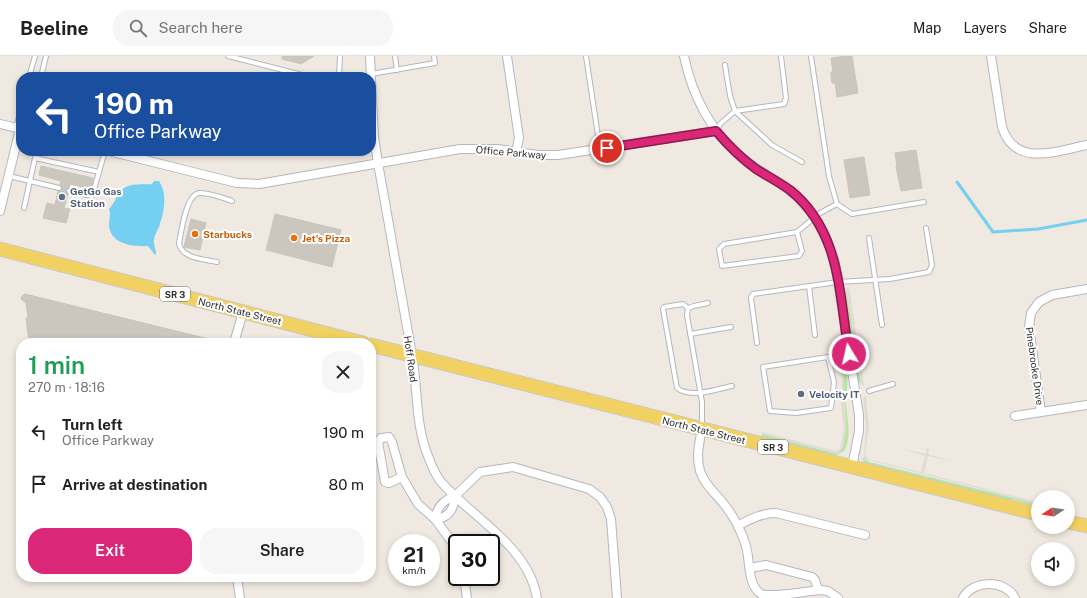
<!DOCTYPE html>
<html lang="en">
<head>
<meta charset="utf-8">
<style>
	:root { --surface:#fff; --page:#f6f6f6; --text:#202124; --muted:#757577; --line:#e0e0e0; --accent:#db2777 }
	body { margin:0; font-family:"Public Sans",sans-serif; background:var(--page); color:var(--text); height:100vh; display:flex; flex-direction:column; font-size:15px; white-space:nowrap }
	* { box-sizing:border-box; margin:0 }
	p { font-size:13px; color:var(--muted) }
	.icon { flex:none; width:22px; height:22px; fill:none; stroke:currentColor; stroke-width:2; stroke-linecap:round; stroke-linejoin:round }
	.map { position:relative; flex:1; overflow:hidden }
	.details { position:absolute; left:16px; top:282px; width:360px; height:244px; display:flex; flex-direction:column; background:var(--surface); border-radius:16px; box-shadow:0 2px 6px #0003 }
	.details>* { flex:none }
	.guide { position:absolute; left:16px; top:16px; width:360px; height:84px; border-radius:16px; box-shadow:0 2px 6px #0003; background:#1a4fa0; color:#fff; overflow:hidden }
	.needle { width:26px; rotate:258deg }
	.fabs { position:absolute; left:1031px; top:434px; display:grid; gap:8px }
	.fabs a { display:grid; place-items:center; width:44px; height:44px; border-radius:50%; background:var(--surface); box-shadow:0 2px 6px #0003; font-size:20px }
	.speed { position:absolute; left:388px; top:478px; display:flex; gap:8px; font-size:20px; font-weight:700; text-align:center }
	.speed>* { display:grid; place-content:center; width:52px; height:52px; border-radius:50%; background:var(--surface); box-shadow:0 2px 6px #0003; line-height:1 }
	.speed small { font-size:10px; font-weight:400 }
	.speed .limit { border:2px solid #111; border-radius:6px; background:#fff; color:#111 }
	.pin { position:absolute; display:grid; place-items:center; width:34px; height:34px; color:#fff; margin:-17px; border:2px solid #fff; border-radius:50%; box-shadow:0 1px 4px #0007 }
	.me { position:absolute; width:44px; margin:-22px; rotate:351deg; stroke-linejoin:round; filter:drop-shadow(0 0 3px #0008) }
	.turn { display:flex; align-items:center; gap:14px; height:84px; padding:0 12px; font-size:18px }
	.turn .icon { width:52px; height:52px; stroke-width:2.5 }
	.turn b { display:block; font-size:28px; line-height:34px }
	.round { display:grid; place-items:center; flex:none; width:42px; height:42px; border-radius:16px; background:var(--page) }
	.overview { display:flex; align-items:center; justify-content:space-between; height:68px; padding:0 12px }
	h1 { font-size:24px; font-weight:600; line-height:30px; color:#1e9e55 }
	.cta { display:flex; gap:8px; margin-top:auto; padding:8px 12px }
	.cta a { flex:1; height:46px; border-radius:16px; background:var(--accent); color:#fff; font-size:16px; font-weight:600; line-height:46px; text-align:center }
	.cta a+a { background:var(--page); color:var(--text) }
	ul { padding:0; list-style:none }
	li { display:flex; align-items:center; gap:12px; height:52px; padding:0 12px }
	li div { flex:1 }
	li b { display:block; font-size:15px }
	li em { font-style:normal }
	header { display:flex; align-items:center; gap:24px; box-sizing:border-box; height:56px; padding:0 20px; background:var(--surface); border-bottom:1px solid var(--line) }
	header strong { font-size:19px }
	nav { display:flex; gap:22px; margin-inline-start:auto; font-size:14px }
	.search { width:280px; height:36px; background:var(--page); display:flex; align-items:center; gap:10px; box-sizing:border-box; padding:0 14px; border-radius:16px; color:var(--muted); font-size:15px }
	.map>svg:first-child { display:block }
	.green { fill:#b6e59e }
	.plaza { fill:#dfdcd8 }
	.water { fill:#75cff0 }
	.lines { fill:none; stroke-linecap:round; stroke-linejoin:round }
	.stream { stroke:#75cff0; stroke-width:3 }
	.building { fill:#cbc7bf; stroke:#cbc5ba }
	.lane-casing { stroke:#b4b7c1; stroke-width:6 }
	.street-casing { stroke:#b4b7c1; stroke-width:10 }
	.primary-casing { stroke:#c9c9c9; stroke-width:15 }
	.lane { stroke:#fff; stroke-width:4 }
	.street { stroke:#fff; stroke-width:8 }
	.primary { stroke:#f2d163; stroke-width:13 }
	.route-casing { stroke:#8e194d; stroke-width:10 }
	.route { stroke:#db2777; stroke-width:7 }
	.service-dot { fill:#5c6f8a; stroke:#fff; stroke-width:1.5 }
	.food-dot { fill:#e8710a; stroke:#fff; stroke-width:1.5 }
	.labels { text-anchor:middle; dominant-baseline:central; stroke-width:4; stroke-linejoin:round; paint-order:stroke }
	.shield { fill:#fff; stroke:#6d6d6d; stroke-width:1 }
	.shield-label { font-size:9px; font-weight:bold; fill:#2e2e2e }
	.street-label { font-size:10px; fill:#2e2e2e; stroke:#fff }
	.service-label { font-size:10px; font-weight:bold; fill:#4e5e75; stroke:#fff; text-anchor:start }
	.food-label { font-size:10px; font-weight:bold; fill:#c56008; stroke:#fff; text-anchor:start }
</style>
</head>
<body>
<header>
<strong>Beeline</strong>
<div class="search"><svg class="icon" aria-label="search" viewBox="0 0 24 24"><circle cx="10" cy="10" r="6"/><path d="M15 15l6 6"/></svg>Search here</div>
<nav><a>Map</a><a>Layers</a><a>Share</a></nav>
</header>
<div class="map">
<svg width="1087" height="542" viewBox="0 0 1087 542">
	<rect width="100%" height="100%" fill="#efe9e1"/>
	<g class="green">
		<polygon points="846,233 847,237 861,328 858,325 845,238"/>
		<path d="M842 306C851 315 846 337 846 349 847 363 853 385 842 397L840 395 843 391 846 372Z"/>
		<polygon points="762,378 834,397 839,396 840,398 833,399 760,381"/>
		<polygon points="865,403 869,406 1038,448 1038,451 1013,443 1012,444 928,423 926,421 925,422 867,408 863,405"/>
	</g>
	<g class="plaza">
		<polygon points="849,230 863,324 864,330 861,328 846,233"/>
		<polygon points="839,305 842,306 844,325 844,349 846,372 844,388 840,395 842,397 840,398 839,396 834,397 762,378 762,376 835,395 840,393 844,372 841,349 842,327"/>
		<polygon points="866,340 869,373 865,398 868,403 921,416 925,400 900,392 926,398 927,392 929,393 928,398 954,406 928,400 924,417 1038,446 1038,448 865,403 863,405 861,402 864,401 866,371 863,342"/>
	</g>
	<path class="water" d="M154 125H159C168 139 164 156 159 171 157 175 155 178 154 183 153 188 156 193 156 198L155 199 148 190C133 191 110 188 109 169 109 163 111 159 109 153 114 148 115 143 119 137 127 126 140 129 152 128Z"/>
	<g class="lines">
		<polyline class="stream" points="957,126 993,176 1038,173 1087,164"/>
	</g>
	<g class="building">
		<polygon points="282,0 314,0 301,8 282,3"/>
		<polygon points="846,0 852,0 858,37 837,41 835,27 832,27 831,20 831,16 833,16 831,2"/>
		<polygon points="916,94 922,132 901,135 896,111 897,111 895,97"/>
		<polygon points="864,101 870,139 850,142 844,104"/>
		<polygon points="41,110 93,122 91,133 70,128 69,132 66,133 66,136 68,138 64,152 70,153 66,167 43,162 47,147 55,149 58,135 61,135 62,131 60,129 61,125 39,119"/>
		<polygon points="275,158 341,174 332,211 266,194"/>
		<polygon points="191,163 206,167 200,194 184,191"/>
		<polygon points="25,238 213,284 212,287 86,287 62,281 63,287 29,287 26,262 28,262 26,247 21,243 22,240"/>
	</g>
	<g class="lines">
		<defs>
			<g id="lane">
				<polyline points="228,0 310,21"/>
				<polyline points="395,0 397,14"/>
				<polyline points="586,0 600,93"/>
				<polyline points="371,18 435,7 434,0"/>
				<polyline points="29,21 35,0"/>
				<polyline points="41,21 46,0"/>
				<polyline points="339,21 340,0"/>
				<polyline points="735,55 784,48 786,42 781,0"/>
				<polyline points="735,55 772,89 802,106"/>
				<polyline points="16,72 21,53"/>
				<polyline points="717,75 720,68 735,55 730,40 725,9"/>
				<polyline points="9,120 59,132"/>
				<polyline points="69,135 92,140 99,116"/>
				<polyline points="837,148 852,158 924,146"/>
				<polyline points="24,152 35,102 99,116 105,95"/>
				<polyline points="797,176 802,195 799,200 722,210 719,193 724,188 797,176 820,157 837,148 829,120 811,0"/>
				<polyline points="869,182 882,269"/>
				<path d="M217 206C204 203 183 203 179 188 181 176 186 139 199 137 208 136 223 142 232 145"/>
				<polyline points="809,230 815,279"/>
				<path d="M688 252 683 248 664 251 663 253 677 332C691 343 717 333 732 330"/>
				<polyline points="690,278 731,271"/>
				<polyline points="757,287 751,242 753,238 838,226 890,223 929,216 932,209 926,172"/>
				<polyline points="843,299 849,298"/>
				<polyline points="828,301 834,326 831,352 796,357 770,355 763,311 828,301 838,300"/>
				<polyline points="869,335 893,328"/>
				<polyline points="702,371 702,346 687,259 688,252 694,250 708,247"/>
			</g>
			<g id="street">
				<polyline points="370,0 371,21"/>
				<polyline points="507,0 519,82 516,96"/>
				<path d="M684 0C692 39 711 76 741 101 756 114 774 122 789 134 814 153 827 179 835 207L859 359V375L852 411"/>
				<path d="M991 0 1002 71C1015 112 1056 95 1087 89"/>
				<path d="M371 25 374 81 378 107C389 171 401 235 412 299 418 332 415 368 428 400 431 408 436 421 442 427 474 463 529 491 537 542"/>
				<polyline points="0,68 21,73"/>
				<polyline points="109,95 237,127 259,128 460,93 497,93 538,99 558,99 716,75"/>
				<polyline points="0,155 20,73"/>
				<polyline points="234,287 243,256"/>
				<polyline points="1041,356 1029,271 1031,257 1039,246 1052,239 1087,233"/>
				<polyline points="1015,360 1087,349"/>
				<path d="M702 373C699 388 696 400 700 415 704 428 715 437 723 447 733 459 740 472 745 487 751 502 746 528 761 538 775 542 805 535 821 534L828 535 838 542"/>
				<polyline points="402,421 389,427 385,426 378,386 381,382 389,381 392,386 402,421 418,448 435,463 452,486 457,500"/>
				<polyline points="455,440 480,416 513,411 589,433 600,441 607,451 611,463 617,542"/>
				<path d="M455 440C454 453 449 462 435 463 437 451 443 444 455 440Z"/>
				<path d="M739 469C751 463 762 457 776 457L865 479"/>
				<polyline points="750,512 766,509 812,521 815,524 818,534"/>
				<polyline points="237,521 240,542"/>
				<polyline points="464,521 467,542"/>
				<path d="M963 542C972 524 1005 523 1015 542"/>
			</g>
			<g id="primary">
				<polyline points="0,193 363,287"/>
				<polyline points="371,289 1038,458"/>
				<polyline points="1068,466 1087,470"/>
			</g>
		</defs>
		<use href="#lane" class="lane-casing"/>
		<use href="#street" class="street-casing"/>
		<use href="#primary" class="primary-casing"/>
		<use href="#lane" class="lane"/>
		<use href="#street" class="street"/>
		<use href="#primary" class="primary"/>
	</g>
	<g class="lines">
		<defs>
			<path id="route" d="M607 92 716 75C728 89 741 102 756 113 767 120 779 126 790 134 841 175 839 239 849 298"/>
		</defs>
		<use href="#route" class="route-casing"/>
		<use href="#route" class="route"/>
	</g>
	<g class="service-dot">
		<circle cx="62" cy="141" r="4"/>
		<circle cx="801" cy="338" r="4"/>
	</g>
	<g class="food-dot">
		<circle cx="195" cy="178" r="4"/>
		<circle cx="294" cy="182" r="4"/>
	</g>
	<g class="labels">
		<g class="shield">
			<rect x="160" y="231" width="30" height="14" rx="3"/>
			<rect x="758" y="384" width="30" height="14" rx="3"/>
		</g>
		<g class="shield-label">
			<text x="175" y="238">SR 3</text>
			<text x="773" y="391">SR 3</text>
		</g>
		<g class="street-label">
			<text transform="translate(511 96) rotate(5)">Office Parkway</text>
			<text transform="translate(240 255) rotate(14)">North State Street</text>
			<text transform="translate(411 303) rotate(82)">Hoff Road</text>
			<text transform="translate(1035 310) rotate(82)">Pinebrooke Drive</text>
			<text transform="translate(704 374) rotate(14)">North State Street</text>
		</g>
		<g class="service-label">
			<text x="70" y="135">GetGo Gas<tspan x="70" dy="12">Station</tspan></text>
			<text x="809" y="338">Velocity IT</text>
		</g>
		<g class="food-label">
			<text x="203" y="178">Starbucks</text>
			<text x="302" y="182">Jet's Pizza</text>
		</g>
	</g>
</svg>
<div class="fabs">
<a><svg class="needle" viewBox="-14 -14 28 28"><path d="M0-13l5 13h-10z" fill="#e53935"/><path d="M0 13l5-13h-10z" fill="#757577"/></svg></a>
<a><svg class="icon" aria-label="sound" viewBox="0 0 24 24"><path d="M4 9h4l5-4v14l-5-4H4zM17 9q2 3 0 6"/></svg></a>
</div>
<div class="speed"><div>21<small>km/h</small></div><div class="limit">30</div></div>
<div class="pin" style="left:607px;top:92px;background:#d93025"><svg class="icon" aria-label="arrive" viewBox="0 0 24 24"><path d="M6 21V4h12l-3 4 3 4H6"/></svg></div>
<svg class="me" style="left:849px;top:298px" viewBox="-20 -20 40 40"><circle r="17" fill="#db2777" stroke="#fff" stroke-width="3"/><path d="M0-11L8 9 0 5-8 9z" fill="#fff"/></svg>
<div class="guide">
<div class="turn"><svg class="icon" aria-label="left" viewBox="0 0 24 24"><path d="M17 20v-9H6M10 6l-5 5 5 5"/></svg><div><b>190 m</b>Office Parkway</div></div>
</div>
<section class="details">
<div class="overview"><div><h1>1 min</h1><p>270 m · 18:16</p></div><a class="round"><svg class="icon" aria-label="close" viewBox="0 0 24 24"><path d="M6 6l12 12M18 6L6 18"/></svg></a></div>
<ul>
<li><svg class="icon" aria-label="left" viewBox="0 0 24 24"><path d="M17 20v-9H6M10 6l-5 5 5 5"/></svg><div><b>Turn left</b><p>Office Parkway</p></div><em>190 m</em></li>
<li><svg class="icon" aria-label="arrive" viewBox="0 0 24 24"><path d="M6 21V4h12l-3 4 3 4H6"/></svg><div><b>Arrive at destination</b></div><em>80 m</em></li>
</ul>
<div class="cta"><a>Exit</a><a>Share</a></div>
</section>
</div>
</body>
</html>
